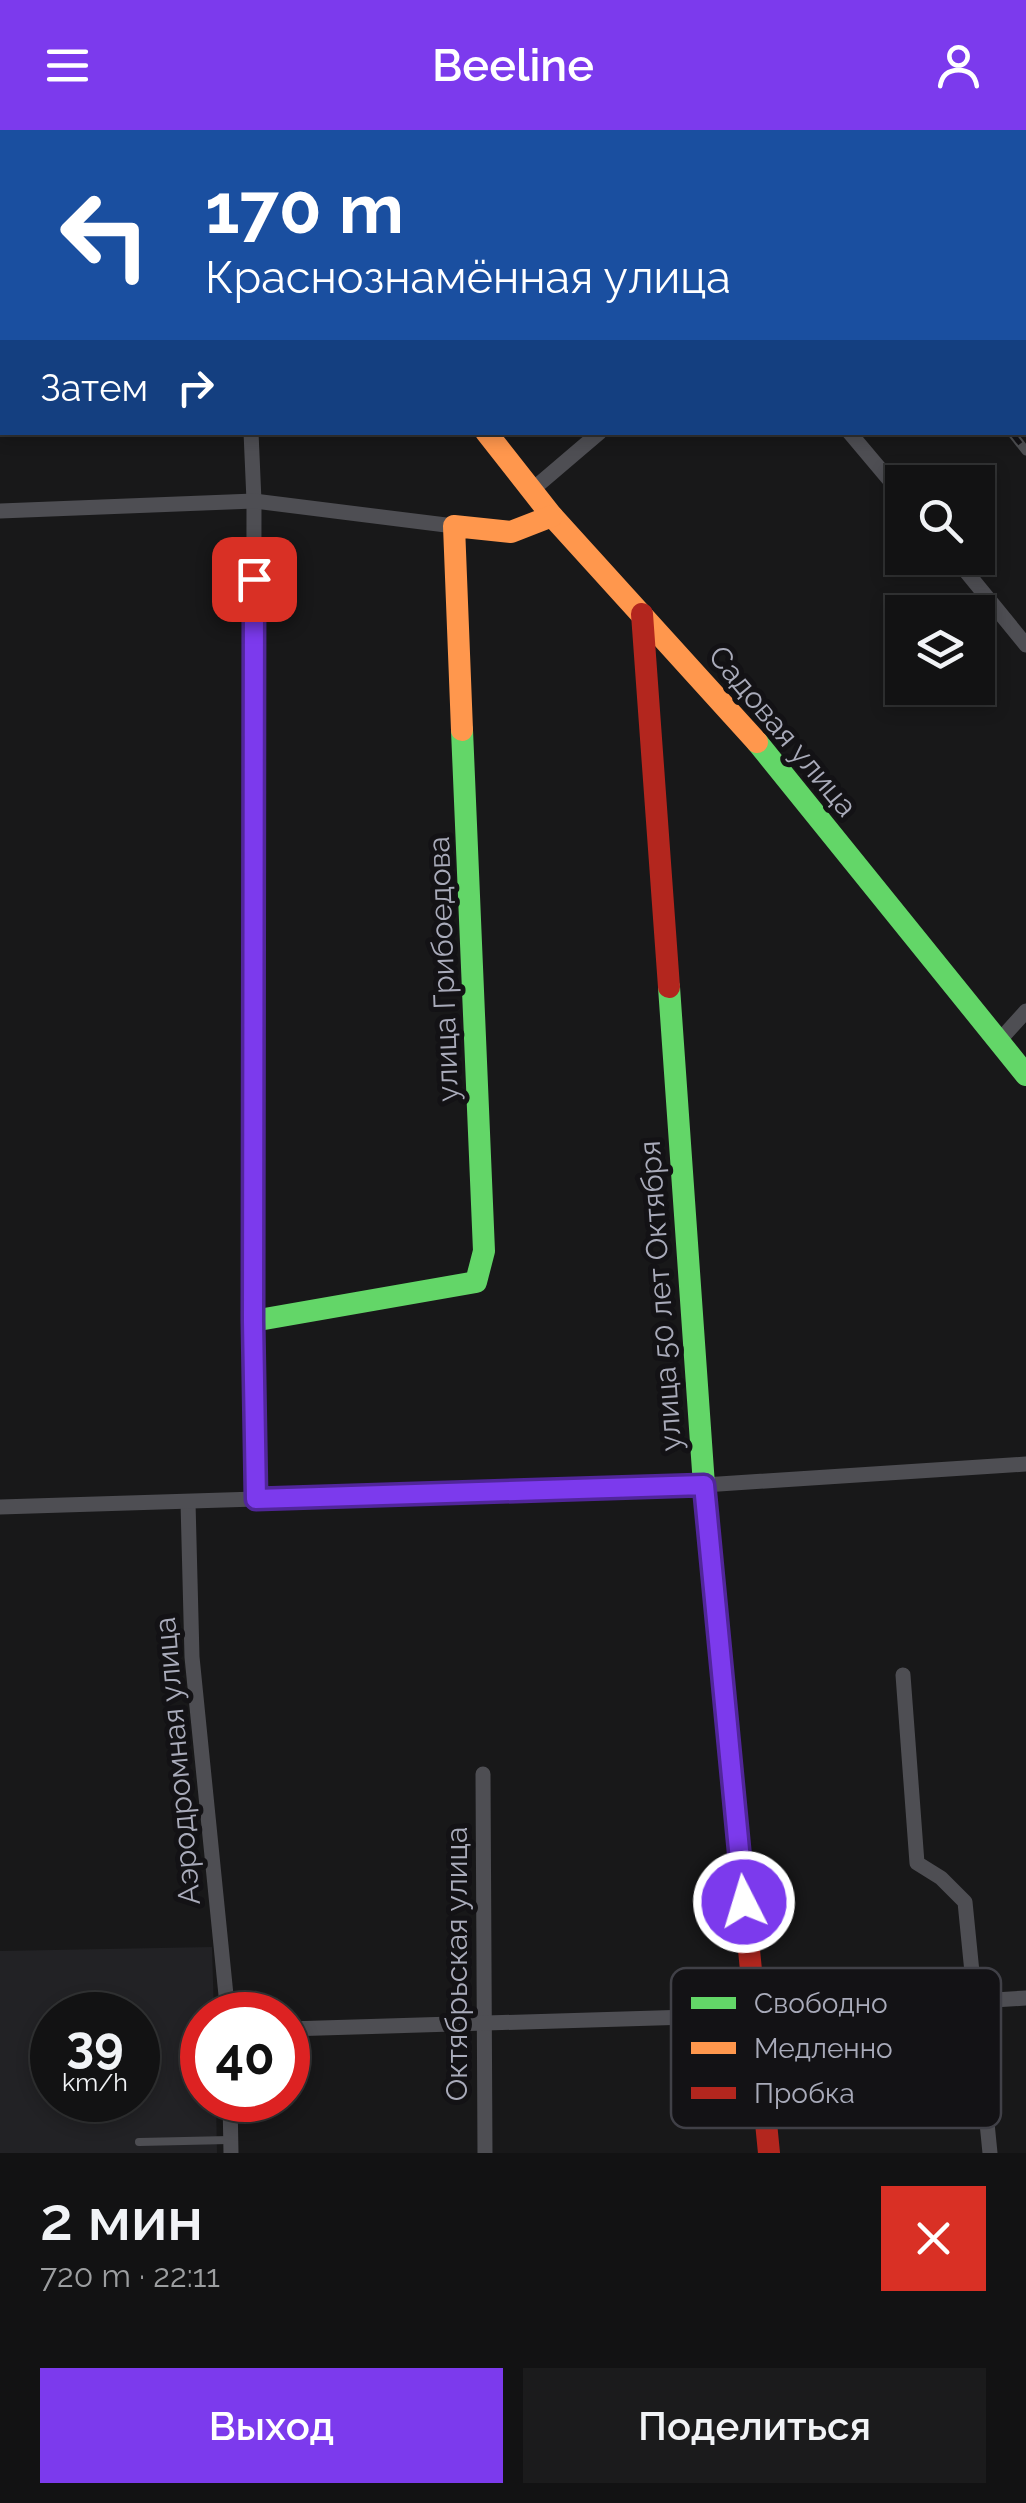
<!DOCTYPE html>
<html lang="ru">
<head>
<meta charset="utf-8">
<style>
	:root { --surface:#121213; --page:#1b1b1c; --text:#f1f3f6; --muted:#9c9ea0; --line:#313233; --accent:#7c3aed }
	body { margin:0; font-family:Raleway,sans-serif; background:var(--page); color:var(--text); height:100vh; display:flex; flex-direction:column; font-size:38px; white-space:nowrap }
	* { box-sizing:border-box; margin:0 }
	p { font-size:32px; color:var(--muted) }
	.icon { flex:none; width:55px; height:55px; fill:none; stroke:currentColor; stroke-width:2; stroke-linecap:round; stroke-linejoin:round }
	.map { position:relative; height:2023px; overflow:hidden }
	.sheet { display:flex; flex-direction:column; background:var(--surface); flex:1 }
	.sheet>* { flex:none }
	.banner { position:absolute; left:0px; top:0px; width:1028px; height:305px; box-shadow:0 5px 15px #0003,0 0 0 2px var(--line); background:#1a4fa0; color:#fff; overflow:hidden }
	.controls { position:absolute; left:885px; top:335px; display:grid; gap:20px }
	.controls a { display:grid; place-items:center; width:110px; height:110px; border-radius:0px; background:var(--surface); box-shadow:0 5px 15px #0003,0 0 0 2px var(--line); font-size:50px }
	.speed { position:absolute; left:30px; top:1862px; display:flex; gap:20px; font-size:50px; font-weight:700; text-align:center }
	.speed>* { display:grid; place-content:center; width:130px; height:130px; border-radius:50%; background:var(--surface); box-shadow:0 5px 15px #0003,0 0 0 2px var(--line); line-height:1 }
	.speed small { font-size:25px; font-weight:400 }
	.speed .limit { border:15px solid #d22; background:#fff; color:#111 }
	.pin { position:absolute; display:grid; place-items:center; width:85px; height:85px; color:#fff; margin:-42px; border-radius:20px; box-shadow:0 5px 15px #0006 }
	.me { position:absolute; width:110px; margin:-55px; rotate:355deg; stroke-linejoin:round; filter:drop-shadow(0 0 8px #0008) }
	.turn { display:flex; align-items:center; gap:35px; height:210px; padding:0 40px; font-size:45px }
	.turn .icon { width:130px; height:130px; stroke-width:2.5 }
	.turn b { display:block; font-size:70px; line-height:85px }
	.then { display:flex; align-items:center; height:95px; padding:0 40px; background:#0003; gap:20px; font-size:38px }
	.round { display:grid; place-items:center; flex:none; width:105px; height:105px; border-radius:0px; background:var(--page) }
	.summary { display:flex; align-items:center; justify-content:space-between; height:170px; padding:0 40px }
	h1 { font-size:60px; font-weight:600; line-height:75px }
	.button { display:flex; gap:20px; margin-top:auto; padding:20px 40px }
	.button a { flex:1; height:115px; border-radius:0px; background:var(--accent); color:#fff; font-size:40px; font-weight:600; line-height:115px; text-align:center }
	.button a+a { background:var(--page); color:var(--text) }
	header { display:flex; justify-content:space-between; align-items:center; height:130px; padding:0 40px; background:var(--accent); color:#fff; font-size:45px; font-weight:600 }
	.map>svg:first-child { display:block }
	.built { fill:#222225; fill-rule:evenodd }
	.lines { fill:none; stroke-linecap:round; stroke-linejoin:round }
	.lane { stroke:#4e4e53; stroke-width:8 }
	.street { stroke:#4e4e53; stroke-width:15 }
	.fast { stroke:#63d668; stroke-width:22 }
	.slow { stroke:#ff974d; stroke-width:22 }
	.jam { stroke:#b3261e; stroke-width:22 }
	.rail-casing { stroke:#4d4e51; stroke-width:9 }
	.rail { stroke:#131215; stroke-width:5; stroke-dasharray:15; stroke-linecap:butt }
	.route-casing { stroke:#51269a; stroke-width:25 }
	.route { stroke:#7c3aed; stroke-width:18 }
	.labels { text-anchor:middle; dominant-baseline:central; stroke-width:10; stroke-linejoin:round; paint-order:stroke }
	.street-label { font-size:30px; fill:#a9abba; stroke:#131215 }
	.key { fill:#131215; stroke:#404047; stroke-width:2.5 }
	.key-label { font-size:28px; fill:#a9abba }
</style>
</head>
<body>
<header><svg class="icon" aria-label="menu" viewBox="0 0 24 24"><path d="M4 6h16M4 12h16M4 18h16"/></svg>Beeline<svg class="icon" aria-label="person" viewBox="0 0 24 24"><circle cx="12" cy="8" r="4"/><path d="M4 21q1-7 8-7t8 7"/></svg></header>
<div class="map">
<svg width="1026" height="2023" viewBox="0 0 1026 2023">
	<rect width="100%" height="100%" fill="#181819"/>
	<path class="built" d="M212 1817 214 1885H202V1970H216L217 2023H0V1821ZM52 1885H138V1970H52Z"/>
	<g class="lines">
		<polyline class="lane" points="139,2012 229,2010"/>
		<g class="street">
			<polyline points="236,0 236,2"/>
			<polyline points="601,0 603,2"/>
			<polyline points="852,0 854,2"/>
			<polyline points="1025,12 1026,12"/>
			<polyline points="251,302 254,371 253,1191 256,1369"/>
			<polyline points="849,302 902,365"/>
			<polyline points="532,360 600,302"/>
			<polyline points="0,381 254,371 454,396"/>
			<polyline points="955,428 1026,515"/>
			<polyline points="999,911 1026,881"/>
			<polyline points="188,1372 192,1527 228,1885"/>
			<polyline points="0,1377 704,1355 1026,1334"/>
			<polyline points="903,1545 917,1733 941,1748 965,1772 990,2023"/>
			<polyline points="483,1644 485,2023"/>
			<polyline points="288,1899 755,1885 1026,1868"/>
			<polyline points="230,1970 231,2023"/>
		</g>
		<g class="fast">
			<polyline points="283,0 284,2"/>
			<polyline points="757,612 1026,945"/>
			<polyline points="669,857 704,1355 738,1708"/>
			<polyline points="253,1191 476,1152 484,1121 462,600"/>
		</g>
		<g class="slow">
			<polyline points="486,302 552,386 757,612"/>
			<polyline points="462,600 454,396 511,402 552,386"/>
		</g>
		<g class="jam">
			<polyline points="642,484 669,857"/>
			<polyline points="738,1708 769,2023"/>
		</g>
		<defs>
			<g id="rail">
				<polyline points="763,0 765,2"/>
				<polyline points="929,0 930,2"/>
				<polyline points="1025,203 1026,204"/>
				<polyline points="1011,302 1026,321"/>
			</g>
		</defs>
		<use href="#rail" class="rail-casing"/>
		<use href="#rail" class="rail"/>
	</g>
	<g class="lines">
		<defs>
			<polyline id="route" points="254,449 253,1191 256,1369 704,1355 744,1772"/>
		</defs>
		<use href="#route" class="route-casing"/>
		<use href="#route" class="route"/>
	</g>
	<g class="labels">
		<g class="street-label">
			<text transform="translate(783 601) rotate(50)">Садовая улица</text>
			<text transform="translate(443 839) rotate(-92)">улица Грибоедова</text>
			<text transform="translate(660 1166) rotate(-94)">улица 50 лет Октября</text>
			<text transform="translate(177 1631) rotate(-95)">Аэродромная улица</text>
			<text transform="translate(456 1834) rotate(-90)">Октябрьская улица</text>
		</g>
	</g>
	<rect x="671" y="1838" width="330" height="160" rx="15" class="key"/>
	<rect x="691" y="1867" width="45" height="12" fill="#63d668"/>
	<rect x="691" y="1912" width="45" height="12" fill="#ff974d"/>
	<rect x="691" y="1957" width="45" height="12" fill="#b3261e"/>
	<g class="key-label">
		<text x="754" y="1883">Свободно</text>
		<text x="754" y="1928">Медленно</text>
		<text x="754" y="1973">Пробка</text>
	</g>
</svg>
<div class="controls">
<a><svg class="icon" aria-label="search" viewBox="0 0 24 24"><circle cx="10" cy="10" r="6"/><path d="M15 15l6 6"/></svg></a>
<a><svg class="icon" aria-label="layers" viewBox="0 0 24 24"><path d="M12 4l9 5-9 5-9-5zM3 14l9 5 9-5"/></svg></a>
</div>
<div class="speed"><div>39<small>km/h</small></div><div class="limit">40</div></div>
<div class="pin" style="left:254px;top:449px;background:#d93025"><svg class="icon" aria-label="arrive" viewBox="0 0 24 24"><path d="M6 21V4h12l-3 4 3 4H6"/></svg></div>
<svg class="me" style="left:744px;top:1772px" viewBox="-20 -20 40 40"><circle r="17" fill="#7c3aed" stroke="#fff" stroke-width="3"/><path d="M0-11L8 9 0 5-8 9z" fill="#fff"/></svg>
<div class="banner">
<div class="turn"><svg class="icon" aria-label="left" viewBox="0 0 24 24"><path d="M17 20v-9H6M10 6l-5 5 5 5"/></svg><div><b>170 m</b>Краснознамённая улица</div></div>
<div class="then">Затем<svg class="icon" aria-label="right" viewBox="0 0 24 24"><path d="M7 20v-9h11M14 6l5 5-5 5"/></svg></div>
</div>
</div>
<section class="sheet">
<div class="summary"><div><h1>2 мин</h1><p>720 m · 22:11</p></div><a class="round" style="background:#d93025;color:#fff"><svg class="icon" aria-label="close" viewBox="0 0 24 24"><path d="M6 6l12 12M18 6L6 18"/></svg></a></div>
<div class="button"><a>Выход</a><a>Поделиться</a></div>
</section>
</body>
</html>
